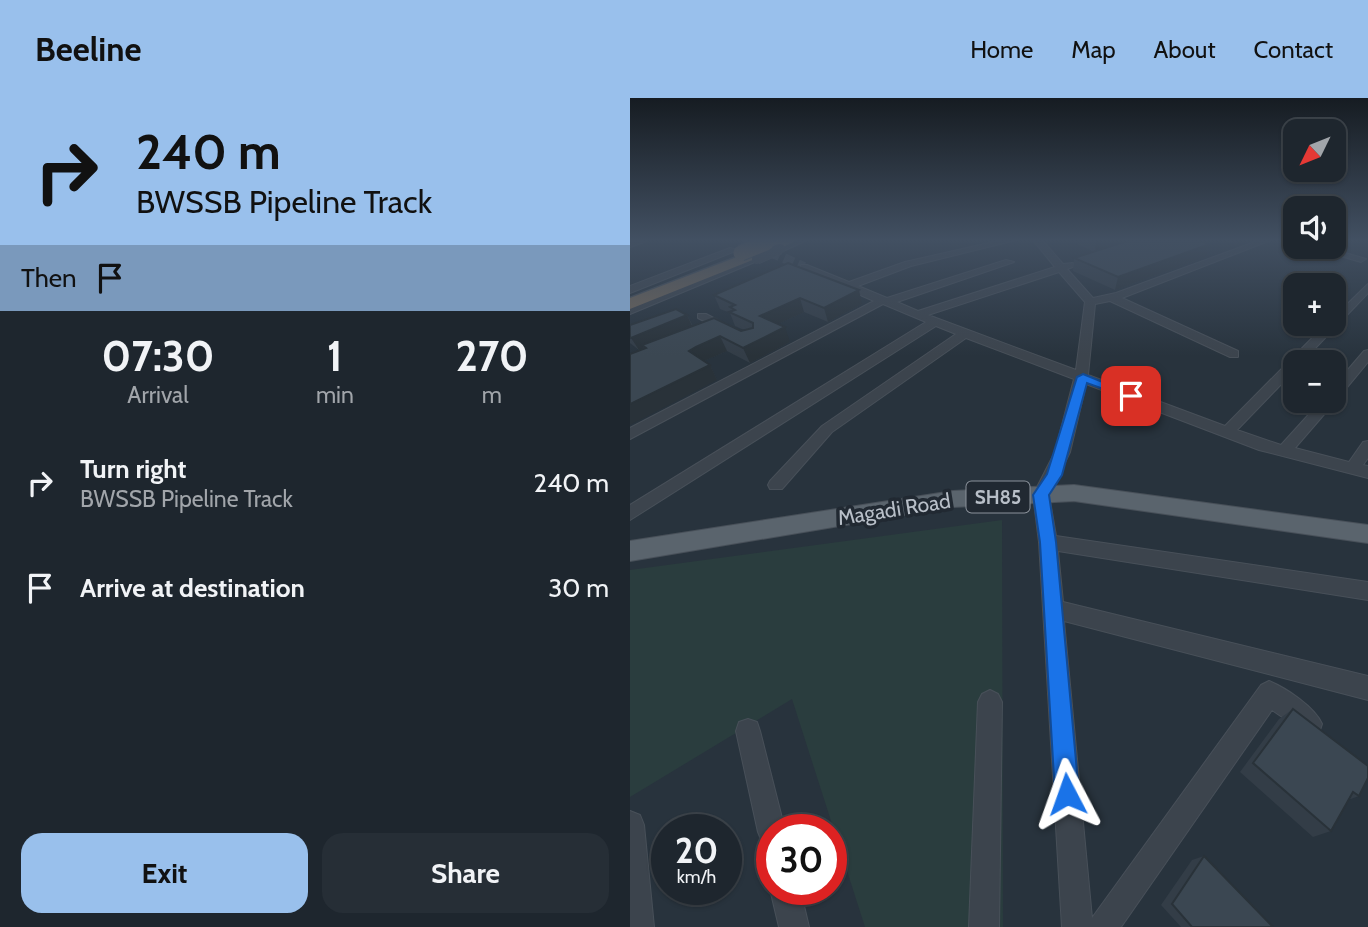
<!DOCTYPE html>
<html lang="en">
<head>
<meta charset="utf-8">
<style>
	:root { --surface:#1e262e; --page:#262e36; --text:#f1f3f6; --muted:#a1a5aa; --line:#3c434a; --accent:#99c0ec }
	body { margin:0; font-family:Cabin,sans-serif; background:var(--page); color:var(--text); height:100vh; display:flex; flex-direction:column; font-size:26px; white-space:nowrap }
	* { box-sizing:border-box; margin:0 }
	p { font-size:23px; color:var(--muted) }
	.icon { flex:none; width:38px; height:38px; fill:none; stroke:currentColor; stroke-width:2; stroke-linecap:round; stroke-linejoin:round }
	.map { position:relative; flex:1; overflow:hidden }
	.panel { display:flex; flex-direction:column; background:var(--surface); width:630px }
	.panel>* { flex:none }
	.hud { background:#99c0ec; color:#111; overflow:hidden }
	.needle { width:46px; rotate:227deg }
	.controls { position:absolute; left:653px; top:21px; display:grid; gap:14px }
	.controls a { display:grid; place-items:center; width:63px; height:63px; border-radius:14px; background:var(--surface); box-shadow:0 2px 5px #0004,0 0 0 2px var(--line); font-size:35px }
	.speed { position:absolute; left:21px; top:716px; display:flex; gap:14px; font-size:35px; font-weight:700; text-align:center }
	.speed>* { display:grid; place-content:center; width:91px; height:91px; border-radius:50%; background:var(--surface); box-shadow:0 2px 5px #0004,0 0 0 2px var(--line); line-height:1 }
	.speed small { font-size:18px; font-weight:400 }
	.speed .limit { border:10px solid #d22; background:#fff; color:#111 }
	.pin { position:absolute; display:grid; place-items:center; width:60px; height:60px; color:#fff; margin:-30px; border-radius:14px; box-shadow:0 4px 10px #0006 }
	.me { position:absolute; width:77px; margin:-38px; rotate:356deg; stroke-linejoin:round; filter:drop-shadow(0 0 5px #0008) }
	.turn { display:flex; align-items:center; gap:24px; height:147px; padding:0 21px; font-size:32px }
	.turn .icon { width:91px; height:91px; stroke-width:2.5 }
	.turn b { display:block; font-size:49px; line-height:60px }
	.then { display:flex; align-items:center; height:66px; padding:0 21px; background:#0003; gap:14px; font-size:26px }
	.eta { display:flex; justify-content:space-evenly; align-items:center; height:119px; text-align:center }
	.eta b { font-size:42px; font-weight:700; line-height:49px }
	.action { display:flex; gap:14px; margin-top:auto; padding:14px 21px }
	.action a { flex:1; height:80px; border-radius:21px; background:var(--accent); color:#111; font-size:28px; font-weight:700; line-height:80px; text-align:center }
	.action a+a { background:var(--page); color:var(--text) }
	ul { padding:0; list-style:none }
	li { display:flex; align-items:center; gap:21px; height:105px; padding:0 21px }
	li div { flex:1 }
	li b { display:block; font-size:26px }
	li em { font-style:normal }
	header { display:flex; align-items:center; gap:42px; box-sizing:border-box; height:98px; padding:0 35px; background:var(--accent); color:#111 }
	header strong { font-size:33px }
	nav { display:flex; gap:38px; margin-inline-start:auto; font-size:24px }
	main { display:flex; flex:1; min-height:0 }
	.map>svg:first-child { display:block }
	.green { fill:#2a3d3e }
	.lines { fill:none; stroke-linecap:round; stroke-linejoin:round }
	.minor-tunnel { stroke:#3e4852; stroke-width:10; stroke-dasharray:10 5; stroke-linecap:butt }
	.minor-casing { stroke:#485059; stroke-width:2 }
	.major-casing { stroke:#485059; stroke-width:2 }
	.highway-casing { stroke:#474f58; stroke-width:3 }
	.minor { fill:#3c444d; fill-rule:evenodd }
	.major { fill:#5a646d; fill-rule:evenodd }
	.highway { fill:#72675a; fill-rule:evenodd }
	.minor-bridge-casing { stroke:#485059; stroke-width:11; stroke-linecap:butt }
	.highway-bridge-casing { stroke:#474f58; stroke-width:17; stroke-linecap:butt }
	.minor-bridge { stroke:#3c444d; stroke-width:10 }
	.highway-bridge { stroke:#72675a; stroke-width:15 }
	.wall { fill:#333d47 }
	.shaded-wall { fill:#293239 }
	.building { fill:#3b4752; stroke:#293239; stroke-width:2 }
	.route { fill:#1a73e8; stroke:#114b97; stroke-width:2 }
	.labels { text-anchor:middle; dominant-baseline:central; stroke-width:7; stroke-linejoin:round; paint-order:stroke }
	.shield { fill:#212932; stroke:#8b929b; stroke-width:2 }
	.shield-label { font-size:19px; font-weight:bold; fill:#b8bfc8 }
	.street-label { font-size:21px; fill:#b8bfc8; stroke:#212932 }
</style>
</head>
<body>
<header>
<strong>Beeline</strong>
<nav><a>Home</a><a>Map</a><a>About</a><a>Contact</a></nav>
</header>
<main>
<section class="panel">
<div class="hud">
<div class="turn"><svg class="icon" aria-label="right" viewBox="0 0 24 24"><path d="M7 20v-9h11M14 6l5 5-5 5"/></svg><div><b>240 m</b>BWSSB Pipeline Track</div></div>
<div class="then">Then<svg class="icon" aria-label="arrive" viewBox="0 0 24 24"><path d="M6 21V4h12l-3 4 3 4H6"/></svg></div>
</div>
<div class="eta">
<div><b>07:30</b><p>Arrival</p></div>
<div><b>1</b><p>min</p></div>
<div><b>270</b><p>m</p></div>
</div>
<ul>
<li><svg class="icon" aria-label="right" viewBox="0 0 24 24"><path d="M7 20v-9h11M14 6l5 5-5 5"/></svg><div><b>Turn right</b><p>BWSSB Pipeline Track</p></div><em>240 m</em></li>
<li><svg class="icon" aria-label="arrive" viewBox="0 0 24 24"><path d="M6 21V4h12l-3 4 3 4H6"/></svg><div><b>Arrive at destination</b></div><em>30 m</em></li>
</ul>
<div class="action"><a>Exit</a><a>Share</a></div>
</section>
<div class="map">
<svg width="738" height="829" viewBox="0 0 738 829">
	<rect width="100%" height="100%" fill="#28333d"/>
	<polygon class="green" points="372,422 373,829 235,829 162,601 0,699 0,472"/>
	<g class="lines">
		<polyline class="minor-tunnel" points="113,142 174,169"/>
		<defs>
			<g id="minor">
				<polygon points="15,142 14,144 0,149 0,143"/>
				<polygon points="166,142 177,142 153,153 145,151"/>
				<path d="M372 142H386L281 168 228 188 257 200 376 162 384 164 267 204 288 213 425 169 403 142H412L433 166 443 165V169L437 171 463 200 486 195 630 142H641L492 200 608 253V259H600L480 203 465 206 458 277 595 328 696 226H704V219L738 186V195L672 264H665V272L607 332 651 347 691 303 704 301 703 306 665 350 719 364 733 344 738 343V360L733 367 738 368V380L629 352 456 286 440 354 419 397 426 438 738 484V502L428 453 433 504 738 578V602L434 523 462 820 631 587 639 583C656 590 685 609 692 626L689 635 680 638 642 612 491 829H432L409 444 403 397 425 354 444 281 336 240 202 334 152 391H140L138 387 140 383 192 328 326 236 306 228 0 422V407L296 224 253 206 0 341V330L244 203 171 171V167H177L219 184 275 164ZM429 174 455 204 446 272 298 217Z"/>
				<polygon points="655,142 665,142 665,146 656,144"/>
				<polygon points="680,149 695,149 736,161 731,164"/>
				<polygon points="100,150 108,152 0,195 0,188"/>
				<polygon points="124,159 132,161 0,216 0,209"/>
				<polygon points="68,216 76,216 106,232 96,234 68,220"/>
				<polygon points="738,252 738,264 709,299 704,300 704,288 734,253"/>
				<polygon points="360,592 368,596 372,604 369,829 339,829 348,604 352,596"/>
				<polygon points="118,621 127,624 130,633 155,732 142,732 142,748 132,744 128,734 106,633 109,624"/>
				<polygon points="0,713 10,717 14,727 24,829 0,829"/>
				<polygon points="142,787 142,791 170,791 179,829 149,829 140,791"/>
			</g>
			<polygon id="major" points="444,387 738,427 738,445 444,403 323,409 0,463 0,443 323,393"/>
			<g id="highway">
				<polygon points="148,142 167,142 149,151 139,151 139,145"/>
				<polygon points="120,154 125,155 125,161 0,211 0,200"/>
			</g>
		</defs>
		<use href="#minor" class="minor-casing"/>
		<use href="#major" class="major-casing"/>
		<use href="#highway" class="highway-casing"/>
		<use href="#minor" class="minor"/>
		<use href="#major" class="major"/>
		<use href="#highway" class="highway"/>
		<defs>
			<polyline id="minor-bridge" points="127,161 150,151"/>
			<polyline id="highway-bridge" points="111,155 136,145"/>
		</defs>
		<use href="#minor-bridge" class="minor-bridge-casing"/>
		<use href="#highway-bridge" class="highway-bridge-casing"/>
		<use href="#minor-bridge" class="minor-bridge"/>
		<use href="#highway-bridge" class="highway-bridge"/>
	</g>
	<g class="wall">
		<polygon points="440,142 579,142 573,144 576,159 485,192 443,173 444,160 464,154"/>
		<polygon points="594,142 622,142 607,147"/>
		<polygon points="158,165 232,206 198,224 174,214 148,226 160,244 120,265 97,253 74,263 80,267 87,282 9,252 0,245 0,227 57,217 63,228 111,233 114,232 105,228 100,215 90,211 84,197"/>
		<polygon points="663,611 729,698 718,702 701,733 683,739 610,674 649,621"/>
		<polygon points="574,758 643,829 551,829 531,807 562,762"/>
	</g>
	<g class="shaded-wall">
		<polygon points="466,142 505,142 465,154"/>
		<polygon points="608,142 622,142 607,147"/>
		<polygon points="580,146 576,159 485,192 488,179"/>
		<polygon points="229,192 232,206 198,224 194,210"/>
		<polygon points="170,200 174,214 135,232 130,218"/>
		<polygon points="57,217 63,230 12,247 14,250 9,252 1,240"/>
		<polygon points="155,229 160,244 120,265 113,250"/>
		<polygon points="90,238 97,253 74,263 59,253 66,249"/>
		<polygon points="80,267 87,282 0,327 0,306"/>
	</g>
	<g class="building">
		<polygon points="500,142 568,142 580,146 488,179 444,160"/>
		<polygon points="158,165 229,192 194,210 170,200 130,218 155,229 113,250 90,238 66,249 59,253 80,267 0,306 0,256 16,250 12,247 84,220 111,233 123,230 123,225 99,214 105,212 100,209 105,207 84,197"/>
		<polygon points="46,211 57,217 1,240 0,239 0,227"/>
		<polygon points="663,611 738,668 738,680 729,698 723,694 701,733 623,665"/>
		<polygon points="574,758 643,829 562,829 542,806"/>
	</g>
	<linearGradient id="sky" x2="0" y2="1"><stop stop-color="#161c22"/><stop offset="0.55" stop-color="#425062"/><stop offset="1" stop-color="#425062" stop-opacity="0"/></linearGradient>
	<rect width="738" height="258" fill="url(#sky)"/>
	<polygon class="route" points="453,276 507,298 501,301 457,285 432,377 419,397 426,444 449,696 446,705 437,709 429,705 425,696 410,444 403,397 417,376 447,279"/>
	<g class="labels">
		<rect class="shield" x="336.5" y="383.5" width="63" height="31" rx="5"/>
		<g class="shield-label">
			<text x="368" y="399">SH85</text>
		</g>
		<g class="street-label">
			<text transform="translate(264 411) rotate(-9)">Magadi Road</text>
		</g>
	</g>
</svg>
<div class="controls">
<a><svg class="needle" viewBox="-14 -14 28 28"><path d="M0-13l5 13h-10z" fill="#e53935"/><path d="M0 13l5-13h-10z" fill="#a1a5aa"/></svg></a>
<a><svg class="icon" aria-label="sound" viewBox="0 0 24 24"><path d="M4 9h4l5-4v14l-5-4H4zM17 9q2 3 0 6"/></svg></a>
<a>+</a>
<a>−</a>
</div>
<div class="speed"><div>20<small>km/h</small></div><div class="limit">30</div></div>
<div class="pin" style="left:501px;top:298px;background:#d93025"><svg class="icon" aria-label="arrive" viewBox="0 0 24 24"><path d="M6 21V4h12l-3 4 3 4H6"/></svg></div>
<svg class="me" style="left:437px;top:696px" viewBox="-20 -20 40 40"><path d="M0-17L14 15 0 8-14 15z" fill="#1a73e8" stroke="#fff" stroke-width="4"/></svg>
</div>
</main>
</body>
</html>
